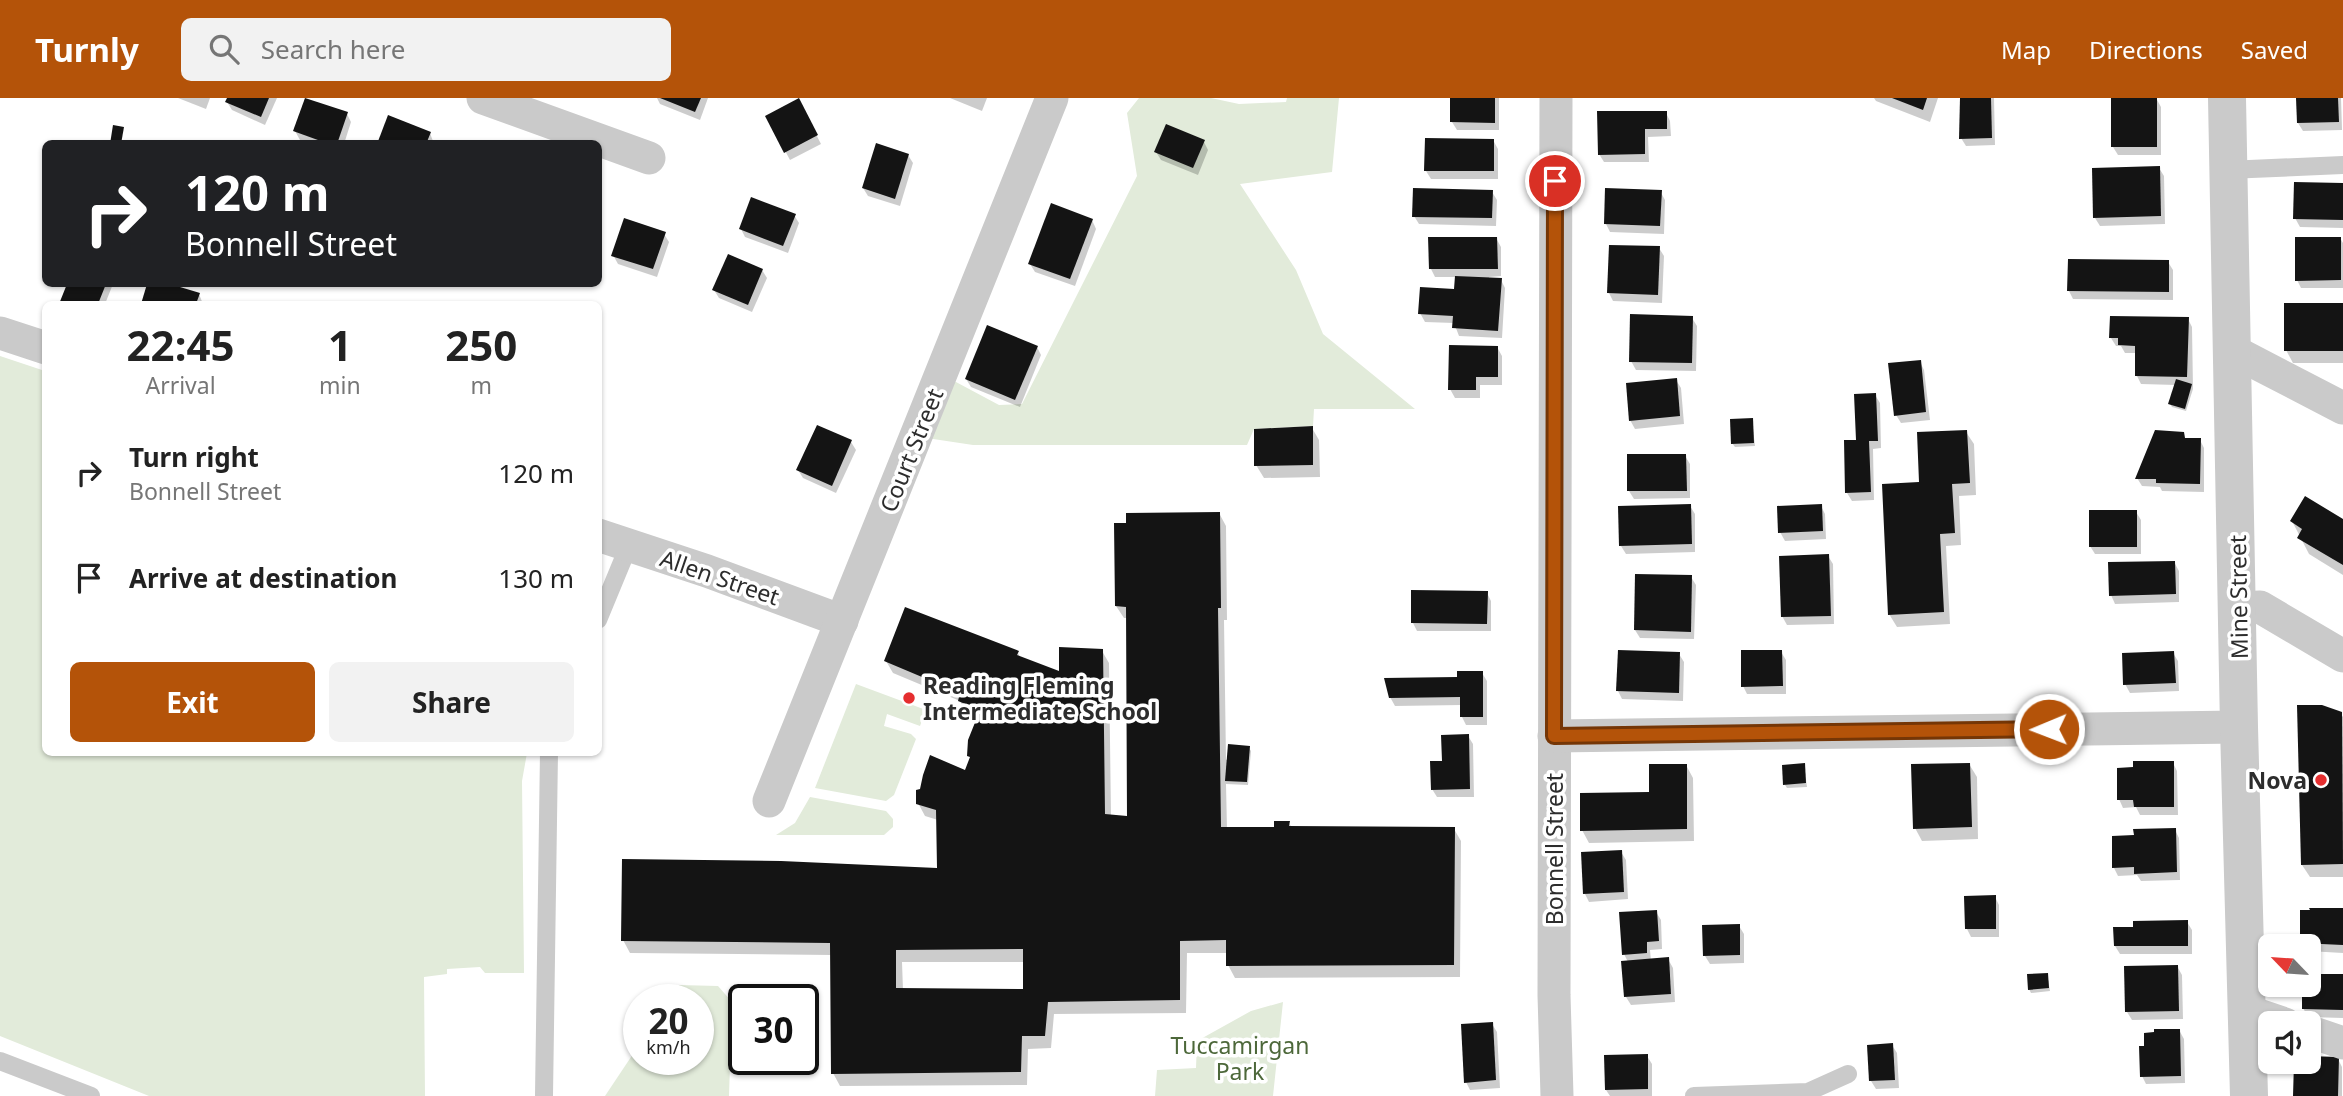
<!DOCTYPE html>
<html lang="en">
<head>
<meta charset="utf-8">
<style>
	:root { --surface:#fff; --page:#f2f2f2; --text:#222; --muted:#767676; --accent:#b45309 }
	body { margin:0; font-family:"Noto Sans",sans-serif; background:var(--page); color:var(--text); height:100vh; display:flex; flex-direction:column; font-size:26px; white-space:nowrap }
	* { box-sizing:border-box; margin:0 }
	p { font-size:23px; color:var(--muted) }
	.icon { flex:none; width:38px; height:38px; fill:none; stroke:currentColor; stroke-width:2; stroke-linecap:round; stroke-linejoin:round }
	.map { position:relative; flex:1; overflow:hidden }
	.details { position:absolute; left:42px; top:203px; width:560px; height:455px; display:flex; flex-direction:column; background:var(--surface); border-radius:10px; box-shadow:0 2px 5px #0004 }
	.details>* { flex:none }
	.hud { position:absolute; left:42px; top:42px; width:560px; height:147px; border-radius:10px; box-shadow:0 2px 5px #0004; background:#202124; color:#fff; overflow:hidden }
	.needle { width:46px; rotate:295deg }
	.tools { position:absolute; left:2258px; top:836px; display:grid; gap:14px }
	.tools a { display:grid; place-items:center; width:63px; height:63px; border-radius:10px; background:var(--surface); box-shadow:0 2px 5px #0004; font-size:35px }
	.speed { position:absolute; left:623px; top:886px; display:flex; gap:14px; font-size:35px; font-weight:700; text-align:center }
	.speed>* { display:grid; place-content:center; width:91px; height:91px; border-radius:50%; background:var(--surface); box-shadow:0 2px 5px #0004; line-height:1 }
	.speed small { font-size:18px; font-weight:400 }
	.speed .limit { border:4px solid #111; border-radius:10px; background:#fff; color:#111 }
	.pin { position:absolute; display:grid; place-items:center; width:60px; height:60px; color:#fff; margin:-30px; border:4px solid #fff; border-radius:50%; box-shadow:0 2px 7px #0007 }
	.me { position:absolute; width:77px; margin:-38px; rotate:269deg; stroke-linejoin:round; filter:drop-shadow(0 0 5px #0008) }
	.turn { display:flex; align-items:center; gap:24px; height:147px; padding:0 28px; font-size:32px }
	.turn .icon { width:91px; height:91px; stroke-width:2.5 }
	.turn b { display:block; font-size:49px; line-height:60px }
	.eta { display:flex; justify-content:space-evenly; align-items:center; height:119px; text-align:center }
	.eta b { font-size:42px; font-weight:700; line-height:49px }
	.button { display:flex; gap:14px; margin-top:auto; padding:14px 28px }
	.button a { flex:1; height:80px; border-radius:10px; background:var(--accent); color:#fff; font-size:28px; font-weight:700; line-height:80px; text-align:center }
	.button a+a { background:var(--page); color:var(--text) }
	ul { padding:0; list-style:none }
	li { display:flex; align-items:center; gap:21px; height:105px; padding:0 28px }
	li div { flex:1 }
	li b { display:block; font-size:26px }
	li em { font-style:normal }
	header { display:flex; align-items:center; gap:42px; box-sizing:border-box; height:98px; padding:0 35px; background:var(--accent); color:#fff }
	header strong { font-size:33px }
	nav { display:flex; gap:38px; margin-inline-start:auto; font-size:24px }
	.search { width:490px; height:63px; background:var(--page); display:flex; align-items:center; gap:18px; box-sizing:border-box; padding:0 24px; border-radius:10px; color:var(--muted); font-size:26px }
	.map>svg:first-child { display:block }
	.green { fill:#e2ebda }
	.shadow { fill:#0003; fill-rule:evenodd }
	.building { fill:#141414; fill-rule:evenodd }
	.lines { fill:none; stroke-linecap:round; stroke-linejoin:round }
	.service { stroke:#cacaca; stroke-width:18 }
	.minor { stroke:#cacaca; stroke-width:33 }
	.tertiary { stroke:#cacaca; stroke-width:38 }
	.route-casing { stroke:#753606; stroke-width:18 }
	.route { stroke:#b45309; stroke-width:12 }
	.poi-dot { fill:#e52e2f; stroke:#fff; stroke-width:2.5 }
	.labels { text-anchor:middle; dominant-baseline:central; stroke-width:7; stroke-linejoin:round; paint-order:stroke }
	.street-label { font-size:23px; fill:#2d2d2d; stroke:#fff }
	.poi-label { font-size:23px; font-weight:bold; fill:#2d2d2d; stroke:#fff; text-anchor:start }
	.park-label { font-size:23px; fill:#4d683a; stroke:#fff }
</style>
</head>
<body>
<header>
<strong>Turnly</strong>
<div class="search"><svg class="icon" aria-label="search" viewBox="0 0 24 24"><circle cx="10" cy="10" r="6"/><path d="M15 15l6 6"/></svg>Search here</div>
<nav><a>Map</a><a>Directions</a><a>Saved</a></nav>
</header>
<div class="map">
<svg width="2343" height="998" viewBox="0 0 2343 998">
	<rect width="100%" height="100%" fill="#fff"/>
	<g class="green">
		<polygon points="1139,0 1211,0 1239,6 1286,4 1287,0 1339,0 1332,74 1240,86 1296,172 1323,236 1415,311 1314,311 1313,328 1254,331 1247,347 973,347 920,339 941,276 999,307 1022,306 1137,78 1127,15"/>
		<polygon points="0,258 45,273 46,654 527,655 522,683 524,875 485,875 480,869 447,871 447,876 424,879 425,998 149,998 0,938"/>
		<polygon points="856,586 926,612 920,628 887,616 884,628 911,636 916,641 894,697 886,703 815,690"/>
		<polygon points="810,699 886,713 893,721 893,729 884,737 776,737 795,725"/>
		<polygon points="679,887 718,888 732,904 729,998 605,998 639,947 639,961 698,961 698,901 670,901"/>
		<polygon points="1283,904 1273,998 1155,998 1157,972 1196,970 1197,943 1251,913"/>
	</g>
	<g class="shadow">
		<polygon points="178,0 210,0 206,11"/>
		<polygon points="229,0 277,0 265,27 232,12 227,4"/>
		<polygon points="657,0 708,0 700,22 660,6"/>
		<polygon points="950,0 987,0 982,13"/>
		<polygon points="1452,0 1499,0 1499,32 1457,32 1452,24"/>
		<polygon points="1874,0 1938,0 1930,24 1876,3"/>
		<polygon points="1961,0 1994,0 1995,47 1966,48 1961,40"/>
		<polygon points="2156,0 2161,9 2161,57 2118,57 2113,49"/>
		<polygon points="2297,0 2341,0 2342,32 2303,33 2298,25"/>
		<polygon points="803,11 821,46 790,62 767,19"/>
		<polygon points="1666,15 1670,23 1671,38 1648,39 1649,64 1604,64 1599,56"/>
		<polygon points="347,16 351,24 344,46 312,46 300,42 295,33"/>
		<polygon points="430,35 434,46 379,46"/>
		<polygon points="1493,42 1498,51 1498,81 1431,81 1426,73"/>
		<polygon points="1204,44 1208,52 1198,77 1161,62 1156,54"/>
		<polygon points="908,57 913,65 900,108 868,98 863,90"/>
		<polygon points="2159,70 2164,78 2165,126 2100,128 2095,120"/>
		<polygon points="2343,87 2343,130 2300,129 2295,120"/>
		<polygon points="1660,93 1665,102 1664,136 1610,134 1606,126"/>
		<polygon points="1492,94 1497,102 1496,128 1419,126 1414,118"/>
		<polygon points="794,117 799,125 788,155 745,139 741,131"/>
		<polygon points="1092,122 1096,131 1075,188 1035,174 1030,166"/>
		<polygon points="664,136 669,144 657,179 618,166 613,157"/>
		<polygon points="1496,140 1501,149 1501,178 1489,179 1489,181 1501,182 1505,190 1502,240 1459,238 1454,225 1425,224 1420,215 1456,193 1457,179 1435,179 1431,171"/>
		<polygon points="2340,140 2343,145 2343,190 2301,190 2297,182"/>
		<polygon points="1659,150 1664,158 1662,205 1613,203 1609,195"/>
		<polygon points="2168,164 2173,172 2173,202 2073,201 2069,193"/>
		<polygon points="762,172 767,180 752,214 719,200 714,192"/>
		<polygon points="69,186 113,186 105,206 61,206"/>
		<polygon points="149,186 164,186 199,196 203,206 142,206"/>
		<polygon points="2343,207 2343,265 2293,265 2286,252"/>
		<polygon points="1692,220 1697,228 1696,273 1636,272 1631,263"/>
		<polygon points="2188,221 2192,229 2193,291 2186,313 2172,309 2170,306 2176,287 2141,286 2137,278 2137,255 2125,255 2121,248 2116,248 2111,240"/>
		<polygon points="1037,249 1041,257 1020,309 971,289 966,281"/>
		<polygon points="1497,249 1502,258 1502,287 1480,287 1480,300 1455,300 1450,291"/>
		<polygon points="1920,264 1924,272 1930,322 1901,325 1896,317"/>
		<polygon points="1676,282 1681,290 1684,326 1635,331 1630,322"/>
		<polygon points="1875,297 1880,305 1881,350 1873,351 1874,402 1852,403 1847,395 1858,343"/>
		<polygon points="1752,322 1755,348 1735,349 1732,345"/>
		<polygon points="1312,330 1319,342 1320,379 1264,380 1256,367"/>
		<polygon points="1966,334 1974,346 1976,397 1959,398 1961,447 1946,448 1950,526 1897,529 1889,516 1921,386"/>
		<polygon points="2186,342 2200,342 2204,350 2204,394 2162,393 2160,389 2142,388 2137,380"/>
		<polygon points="851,344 856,352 836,395 803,380 798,372"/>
		<polygon points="1685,358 1690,366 1690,400 1634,401 1629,393"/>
		<polygon points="1690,408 1695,416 1695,454 1626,456 1621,448"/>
		<polygon points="1821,408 1825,416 1826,441 1785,443 1780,434"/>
		<polygon points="2136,414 2141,422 2141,456 2095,456 2090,448"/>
		<path d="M1219 415 1226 428 1227 522H1224L1226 662 1249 650 1251 653 1248 687 1226 686 1227 731H1276L1289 725 1292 730 1454 731 1461 743 1460 879 1235 880 1228 867V855H1187L1186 915 1054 916 1051 950 1028 951 1027 987 840 988 833 975 831 857 630 855 623 842 939 772 938 722 925 718 918 705 966 674 971 661 969 657 978 620 967 616 960 603 893 575 886 563 1018 555 1021 561 1061 575 1102 553 1109 565 1111 718 1129 720 1128 520H1124L1116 508ZM902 864H1024L1025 892H903Z"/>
		<polygon points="2292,423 2343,423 2343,477 2309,456"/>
		<polygon points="1828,458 1833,466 1834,526 1787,527 1782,518"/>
		<polygon points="2174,464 2179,473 2179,504 2115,506 2111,497"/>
		<polygon points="1691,479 1696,487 1694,541 1640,540 1635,532"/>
		<polygon points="1487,495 1491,503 1491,533 1417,533 1413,525"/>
		<polygon points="1781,554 1786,562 1786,596 1747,596 1743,588"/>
		<polygon points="2173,555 2178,563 2179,593 2130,595 2125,586"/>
		<polygon points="1679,556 1684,564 1683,603 1622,601 1618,593"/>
		<polygon points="1482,575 1487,583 1487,627 1466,627 1462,619 1462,607 1395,608 1390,599"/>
		<polygon points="2341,616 2343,619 2343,779 2310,779 2302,767"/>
		<polygon points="1468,638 1473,646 1474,699 1437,699 1432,691 1443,664"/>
		<polygon points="2173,665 2177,673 2178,717 2140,717 2136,709 2123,710 2119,701"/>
		<polygon points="1969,666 1977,679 1978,741 1922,743 1915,730"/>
		<polygon points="1686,667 1693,680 1694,743 1589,745 1582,732 1651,696"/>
		<polygon points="1804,667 1807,689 1787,690 1785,687"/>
		<polygon points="2175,732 2179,740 2180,782 2141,783 2137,777 2118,778 2114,770 2113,740"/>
		<polygon points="1621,754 1626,762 1628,801 1589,804 1585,796"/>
		<polygon points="1995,799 1999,807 1999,839 1971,839 1967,831"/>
		<polygon points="2343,812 2343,855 2308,853 2308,849 2304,849 2302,845"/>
		<polygon points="1656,814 1661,822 1662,851 1650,852 1651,863 1668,861 1673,870 1675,904 1631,907 1626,899 1623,865 1628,864 1624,856"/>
		<polygon points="2187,824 2192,832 2192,856 2120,856 2115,848 2134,830"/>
		<polygon points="1739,828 1744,836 1744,865 1710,866 1705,858"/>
		<polygon points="2177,868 2182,877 2183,921 2132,922 2127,914"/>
		<polygon points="2047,876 2050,893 2031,895 2029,891"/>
		<polygon points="2343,878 2343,920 2308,919 2303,910 2308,887"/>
		<polygon points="1492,926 1497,934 1500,990 1470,992 1466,984"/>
		<polygon points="2179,932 2184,941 2185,985 2146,986 2142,978 2146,950"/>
		<polygon points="1892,947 1897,955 1899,990 1876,991 1871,983 1869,949"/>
		<polygon points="1647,958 1652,966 1652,998 1610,998 1606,992 1606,959"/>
		<polygon points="2338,961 2342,969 2342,998 2295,998 2308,964"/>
	</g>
	<g class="building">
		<polygon points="227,0 269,0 261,19 225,4"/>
		<polygon points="305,0 348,14 337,46 329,46 293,33"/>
		<polygon points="660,0 701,0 695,14"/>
		<polygon points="799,0 818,37 784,55 765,18"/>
		<polygon points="1450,0 1495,0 1495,25 1450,24"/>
		<polygon points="1892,0 1927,0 1923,12"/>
		<polygon points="1960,0 1991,0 1992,40 1959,41"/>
		<rect x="2111" y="0" width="46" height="49"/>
		<polygon points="2296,0 2338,0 2339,24 2297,25"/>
		<polygon points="1597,13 1667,13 1667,31 1645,31 1645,56 1598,57"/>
		<polygon points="388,17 431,34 426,46 377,46"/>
		<polygon points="1166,26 1205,42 1193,70 1154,54"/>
		<polygon points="113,27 124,29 121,46 110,46"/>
		<polygon points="1425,40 1494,41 1494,73 1424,73"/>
		<polygon points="876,45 909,56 895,101 862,90"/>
		<polygon points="2160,68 2161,118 2093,120 2092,70"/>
		<polygon points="2294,84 2343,85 2343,122 2293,121"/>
		<polygon points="1413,90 1493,92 1492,120 1412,119"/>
		<polygon points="1605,90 1662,92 1660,128 1604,126"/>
		<polygon points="751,99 796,116 783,148 739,131"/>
		<polygon points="1051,105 1093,121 1070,181 1028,166"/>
		<polygon points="624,120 666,134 653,171 611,158"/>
		<polygon points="1428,139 1497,139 1498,171 1429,171"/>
		<polygon points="2295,139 2341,139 2341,182 2295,183"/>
		<polygon points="1609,147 1660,148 1658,197 1607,195"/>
		<polygon points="728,156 763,171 748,207 712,192"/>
		<polygon points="2068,161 2169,162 2169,194 2067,193"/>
		<polygon points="1455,178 1502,180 1498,233 1452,230 1453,218 1418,216 1420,189 1454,191"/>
		<polygon points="67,186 106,186 98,206 59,206"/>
		<polygon points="147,186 170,186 200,195 196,206 141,206"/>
		<rect x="2284" y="205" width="59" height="48"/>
		<polygon points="1630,216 1693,218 1692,265 1629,264"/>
		<polygon points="2110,218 2189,219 2187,279 2135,278 2135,248 2118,247 2118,240 2109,240"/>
		<polygon points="987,227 1038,248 1015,302 965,281"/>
		<polygon points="1449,247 1498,248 1498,279 1476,279 1476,292 1448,292"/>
		<polygon points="1921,262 1926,314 1894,318 1888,265"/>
		<polygon points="1677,280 1680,318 1629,323 1626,285"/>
		<polygon points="2176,281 2192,286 2185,311 2168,306"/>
		<polygon points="1876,295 1878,343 1869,343 1871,394 1845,395 1844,342 1856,342 1854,296"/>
		<polygon points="1753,320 1754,345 1731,346 1730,321"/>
		<polygon points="817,327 852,342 832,388 796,372"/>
		<polygon points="1313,328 1313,367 1254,368 1254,331"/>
		<polygon points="1967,332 1970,385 1952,386 1955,435 1940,436 1944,514 1888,517 1882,386 1919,384 1917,334"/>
		<polygon points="2155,332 2184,334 2185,340 2201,340 2200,386 2156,385 2156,381 2135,381"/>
		<polygon points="1627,356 1686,356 1687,393 1627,393"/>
		<polygon points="2305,398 2343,421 2343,467 2297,440 2302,431 2290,423"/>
		<polygon points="1691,406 1692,446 1619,448 1618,408"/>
		<polygon points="1822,406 1823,433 1778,435 1777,408"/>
		<rect x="2089" y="412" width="48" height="37"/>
		<path d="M1220 414 1221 510H1218L1221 729H1274V723H1290L1289 728 1455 729 1454 867 1226 868V842L1180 843V902L1048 904 1045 938H1022L1021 974 831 976 830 845 621 843 622 761 781 763 937 770 936 712 916 706V692L920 691 923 677 930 657 965 672 970 659 967 658 968 642 980 612 958 603 960 595 884 563 905 509 1019 553 1017 557 1059 573V549L1103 551 1105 716 1127 718 1126 509 1115 508 1114 425H1126V415ZM1023 851V891L896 890V852Z"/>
		<polygon points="1829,456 1831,518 1781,519 1779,458"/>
		<polygon points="2175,463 2176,496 2109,498 2108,464"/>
		<polygon points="1635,476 1692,477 1691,534 1634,532"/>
		<polygon points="1411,492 1488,493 1487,526 1411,525"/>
		<polygon points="1618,552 1680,554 1679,595 1616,593"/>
		<polygon points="1741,552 1782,552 1783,588 1741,589"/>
		<polygon points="2174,553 2176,585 2123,587 2122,555"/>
		<polygon points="1457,573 1483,573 1483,619 1460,619 1460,599 1389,600 1384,580 1457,579"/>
		<polygon points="2297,607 2322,607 2342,614 2343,766 2301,767"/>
		<polygon points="1469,636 1470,691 1431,692 1430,663 1442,663 1441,637"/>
		<polygon points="1228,646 1250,648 1247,684 1225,683"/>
		<polygon points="2133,663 2174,663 2174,709 2134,709 2133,702 2117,702 2117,670 2133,669"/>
		<polygon points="1805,665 1806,685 1783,687 1782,667"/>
		<polygon points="1970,665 1972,729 1913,731 1911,666"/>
		<polygon points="1649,666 1687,666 1687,731 1580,733 1580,695 1649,694"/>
		<polygon points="2176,730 2177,774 2134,776 2134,769 2112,770 2112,738 2134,737 2133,731"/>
		<polygon points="1622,752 1624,794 1583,796 1581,754"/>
		<polygon points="1996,797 1996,831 1965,831 1964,798"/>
		<polygon points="2309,810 2343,810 2343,847 2300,845 2300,812 2310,812"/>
		<polygon points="1657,812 1659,843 1647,844 1647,855 1622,857 1619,814"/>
		<polygon points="2188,822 2188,848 2114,848 2113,829 2133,829 2133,823"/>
		<polygon points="1740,826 1740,857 1703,858 1702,827"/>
		<polygon points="1669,859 1671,896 1624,899 1621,863"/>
		<polygon points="2178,867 2179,913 2125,914 2124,868"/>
		<polygon points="2048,875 2049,890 2028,892 2027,876"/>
		<polygon points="2310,876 2343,876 2343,912 2302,911 2302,887 2308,887 2308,878"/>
		<polygon points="1493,924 1496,982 1464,985 1461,926"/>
		<polygon points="2154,931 2180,931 2181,978 2140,979 2139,948 2144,948 2144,935 2154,934"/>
		<polygon points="1893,945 1895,982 1869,983 1867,947"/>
		<polygon points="1648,956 1648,991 1605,992 1604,957"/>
		<polygon points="2308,958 2339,959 2338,998 2293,998 2294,964 2308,964"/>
	</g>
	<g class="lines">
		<g class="service">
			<polyline points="2227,72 2343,67"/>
			<polyline points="598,522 629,447"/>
			<polyline points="0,963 91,998"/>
			<polyline points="544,998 549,654"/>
			<polyline points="1694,998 1808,994 1848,976"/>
		</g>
		<g class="minor">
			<polyline points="483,0 649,60"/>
			<polyline points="1556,0 1554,897 1557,998"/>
			<polyline points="0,235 46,250"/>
			<polyline points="2231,252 2343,310"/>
			<polyline points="598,437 707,473 842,523"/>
			<polyline points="2238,510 2260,509 2343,558"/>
			<polyline points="1554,638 2239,629"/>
			<polyline points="769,703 1052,0"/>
			<polyline points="2247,913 2285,926"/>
			<polyline points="2308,933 2343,945"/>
		</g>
		<polyline class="tertiary" points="2227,0 2239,629 2249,998"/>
	</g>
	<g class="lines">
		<defs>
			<polyline id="route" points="1555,83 1554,638 2049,631"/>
		</defs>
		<use href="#route" class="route-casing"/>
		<use href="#route" class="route"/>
	</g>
	<g class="poi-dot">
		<circle cx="909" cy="600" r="7"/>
		<circle cx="2321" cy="682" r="7"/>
	</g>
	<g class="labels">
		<g class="street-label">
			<text transform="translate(911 352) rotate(-68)">Court Street</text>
			<text transform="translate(720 479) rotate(19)">Allen Street</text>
			<text transform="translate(2238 499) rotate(-91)">Mine Street</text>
			<text transform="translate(1554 751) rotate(-90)">Bonnell Street</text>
		</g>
		<g class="poi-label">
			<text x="923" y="587">Reading Fleming<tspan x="923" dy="26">Intermediate School</tspan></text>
			<text x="2307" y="682" text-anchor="end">Nova</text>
		</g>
		<g class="park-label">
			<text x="1240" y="947">Tuccamirgan<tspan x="1240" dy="26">Park</tspan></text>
		</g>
	</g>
</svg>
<div class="tools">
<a><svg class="needle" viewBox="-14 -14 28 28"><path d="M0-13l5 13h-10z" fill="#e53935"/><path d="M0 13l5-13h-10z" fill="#767676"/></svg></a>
<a><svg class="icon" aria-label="sound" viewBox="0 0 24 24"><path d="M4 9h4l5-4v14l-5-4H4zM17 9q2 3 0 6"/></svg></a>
</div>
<div class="speed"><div>20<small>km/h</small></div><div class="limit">30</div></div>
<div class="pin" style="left:1555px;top:83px;background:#d93025"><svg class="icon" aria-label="arrive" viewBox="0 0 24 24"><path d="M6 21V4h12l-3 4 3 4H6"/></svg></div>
<svg class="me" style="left:2049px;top:631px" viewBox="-20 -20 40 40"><circle r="17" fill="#b45309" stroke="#fff" stroke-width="3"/><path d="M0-11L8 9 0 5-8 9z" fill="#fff"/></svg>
<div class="hud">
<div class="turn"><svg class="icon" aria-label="right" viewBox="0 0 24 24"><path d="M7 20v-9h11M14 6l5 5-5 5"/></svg><div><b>120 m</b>Bonnell Street</div></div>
</div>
<section class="details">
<div class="eta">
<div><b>22:45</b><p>Arrival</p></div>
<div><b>1</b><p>min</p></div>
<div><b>250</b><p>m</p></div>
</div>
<ul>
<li><svg class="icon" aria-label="right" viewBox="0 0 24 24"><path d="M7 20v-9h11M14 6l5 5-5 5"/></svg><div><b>Turn right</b><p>Bonnell Street</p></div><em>120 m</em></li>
<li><svg class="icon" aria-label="arrive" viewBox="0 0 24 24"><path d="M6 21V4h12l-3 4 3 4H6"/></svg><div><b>Arrive at destination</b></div><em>130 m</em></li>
</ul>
<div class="button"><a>Exit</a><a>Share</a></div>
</section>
</div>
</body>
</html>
